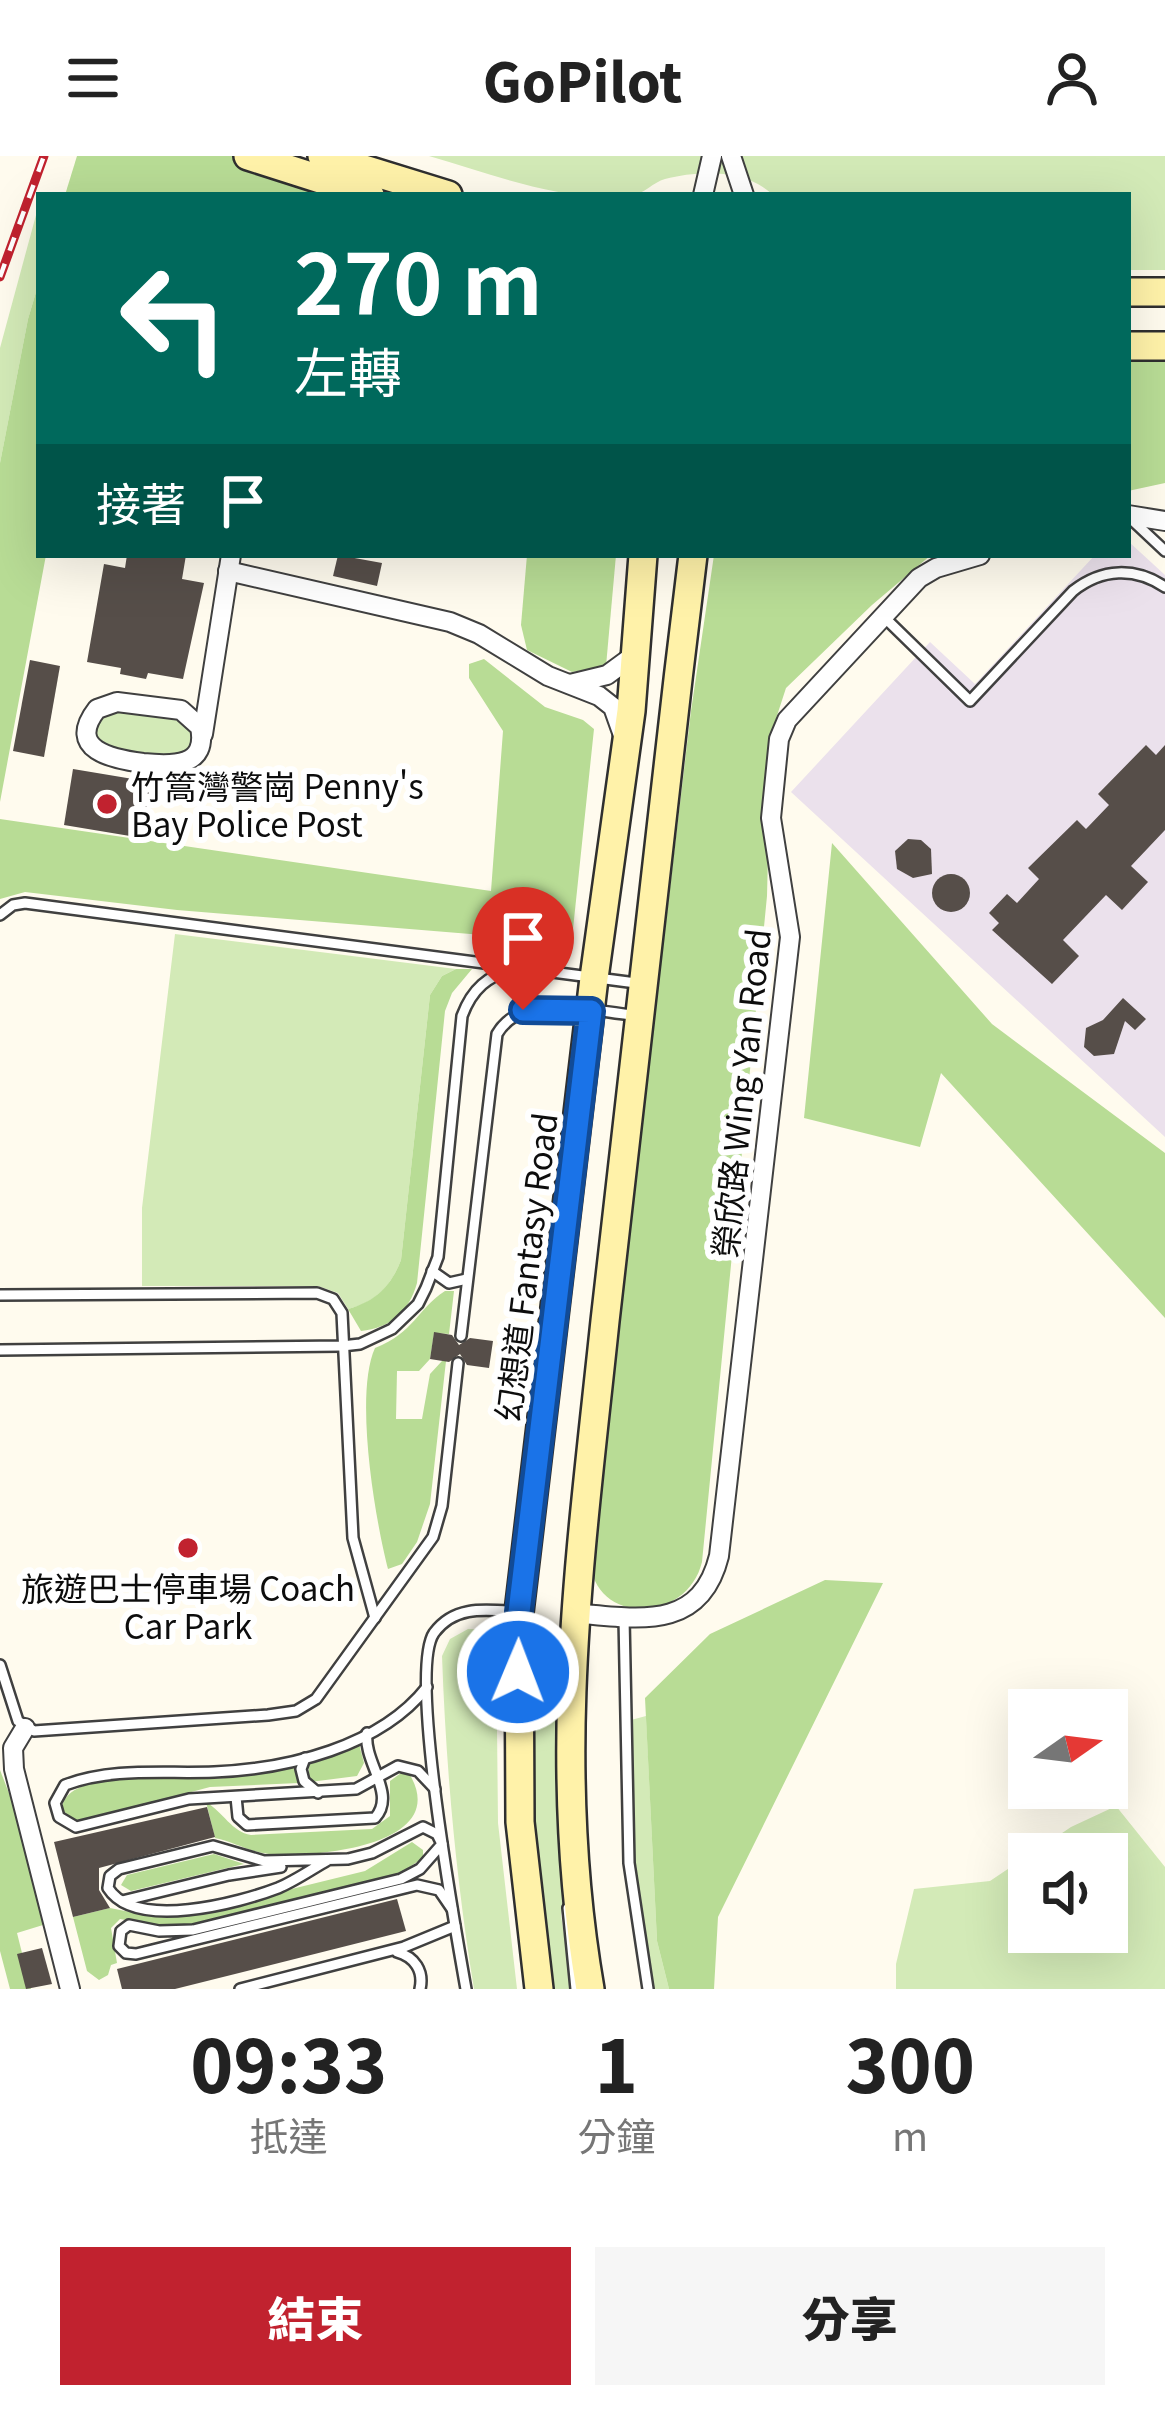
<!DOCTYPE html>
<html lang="zh-TW">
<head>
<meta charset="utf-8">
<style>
	:root { --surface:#fff; --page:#f6f6f6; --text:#222; --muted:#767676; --accent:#c1222f }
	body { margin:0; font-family:Georgia,"Noto Sans TC",serif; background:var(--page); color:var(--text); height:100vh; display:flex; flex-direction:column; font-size:45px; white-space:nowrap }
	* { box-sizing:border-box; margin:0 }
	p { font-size:39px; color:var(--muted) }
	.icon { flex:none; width:66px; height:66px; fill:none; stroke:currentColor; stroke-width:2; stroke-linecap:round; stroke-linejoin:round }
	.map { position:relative; height:1833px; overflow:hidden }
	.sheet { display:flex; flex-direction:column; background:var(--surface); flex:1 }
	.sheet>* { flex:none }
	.banner { position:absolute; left:36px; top:36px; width:1095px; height:366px; border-radius:0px; box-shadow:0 12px 48px #0002; background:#00695c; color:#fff; overflow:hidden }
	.needle { width:78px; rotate:76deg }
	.buttons { position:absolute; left:1008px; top:1533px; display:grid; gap:24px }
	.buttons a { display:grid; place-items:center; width:120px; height:120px; border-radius:0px; background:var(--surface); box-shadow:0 12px 48px #0002; font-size:60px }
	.pin { position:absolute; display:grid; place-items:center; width:102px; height:102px; color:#fff; margin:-123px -51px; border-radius:50% 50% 50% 0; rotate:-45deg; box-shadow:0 0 12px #0007 }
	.pin .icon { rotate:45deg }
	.me { position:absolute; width:132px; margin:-66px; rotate:1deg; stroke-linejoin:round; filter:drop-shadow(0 0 9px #0008) }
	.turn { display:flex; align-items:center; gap:42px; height:252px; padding:0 60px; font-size:54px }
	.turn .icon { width:156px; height:156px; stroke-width:2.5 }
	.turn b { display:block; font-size:84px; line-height:102px }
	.then { display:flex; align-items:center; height:114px; padding:0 60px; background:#0003; gap:24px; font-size:45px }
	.eta { display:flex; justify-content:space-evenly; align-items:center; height:204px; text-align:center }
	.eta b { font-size:72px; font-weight:800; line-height:84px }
	.button { display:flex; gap:24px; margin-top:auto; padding:24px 60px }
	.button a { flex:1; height:138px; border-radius:0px; background:var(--accent); color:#fff; font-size:48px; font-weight:800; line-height:138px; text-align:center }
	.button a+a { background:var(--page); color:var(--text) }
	header { display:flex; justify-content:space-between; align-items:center; height:156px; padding:0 60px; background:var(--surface); font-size:54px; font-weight:800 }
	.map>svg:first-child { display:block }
	.industrial { fill:#ebe1ec }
	.green { fill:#d3eab7 }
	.forest { fill:#b8dc95 }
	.building { fill:#564e49 }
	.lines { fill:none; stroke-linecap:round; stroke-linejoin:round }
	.lane-casing { stroke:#404040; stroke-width:14 }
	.street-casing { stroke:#404040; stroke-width:22 }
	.secondary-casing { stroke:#2f2f2f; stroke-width:32 }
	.lane { stroke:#fff; stroke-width:9 }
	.street { stroke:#fff; stroke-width:18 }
	.secondary { stroke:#fff2a9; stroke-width:27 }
	.rail-casing { stroke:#c1222f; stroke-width:9 }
	.rail { stroke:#fff; stroke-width:4.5; stroke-dasharray:14; stroke-linecap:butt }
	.route-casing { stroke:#114b97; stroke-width:30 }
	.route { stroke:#1a73e8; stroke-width:21 }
	.poi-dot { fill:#c1222f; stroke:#fff; stroke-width:4.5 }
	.labels { text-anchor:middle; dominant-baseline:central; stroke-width:12; stroke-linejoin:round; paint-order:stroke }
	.poi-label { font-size:33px; fill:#0d0d0d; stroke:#fff; text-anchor:start }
	.street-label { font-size:33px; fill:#0d0d0d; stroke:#fff }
</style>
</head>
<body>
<header><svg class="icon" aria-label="menu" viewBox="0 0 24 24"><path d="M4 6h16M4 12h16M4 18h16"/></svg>GoPilot<svg class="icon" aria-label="person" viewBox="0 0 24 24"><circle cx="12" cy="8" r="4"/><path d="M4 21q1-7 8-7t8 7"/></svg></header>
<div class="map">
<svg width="1165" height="1833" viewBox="0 0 1165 1833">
	<rect width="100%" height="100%" fill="#fffbee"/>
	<polygon class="industrial" points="1128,385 1165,419 1165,981 791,636 930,486 975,528 1095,399 1128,399"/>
	<g class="green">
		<path d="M429 0H1165V114H1128V39H773C746 13 700 14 665 23 653 26 645 38 632 39 562 47 495 19 429 0Z"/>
		<polygon points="39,48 39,126 28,163 0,307 0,192"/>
		<polygon points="104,553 184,560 196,584 179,604 98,591 92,570"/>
		<path d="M175 778 456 813 442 820 430 839 401 1104C391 1130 376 1146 348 1153L338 1137 318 1130H142V1052Z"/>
		<path d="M468 1473 496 1474 498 1667 517 1833H474C456 1723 446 1612 442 1500L450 1483Z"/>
		<polygon points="532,1479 554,1500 558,1508 558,1581 568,1724 561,1759 572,1833 548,1833 535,1724"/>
		<polygon points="646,1560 657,1785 669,1833 653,1833 635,1702 631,1564"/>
		<polygon points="1116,1650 1165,1711 1165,1833 896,1833 896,1808 914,1733 990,1725 1029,1699 1029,1776 1107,1776 1107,1698 1031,1698 1071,1671"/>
	</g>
	<g class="forest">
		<polygon points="77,0 236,0 344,39 65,39"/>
		<polygon points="39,126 39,399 46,399 0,646 0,307 28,163"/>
		<polygon points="1128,200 1165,200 1165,327 1128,335"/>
		<polygon points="527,399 616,399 606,510 572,516 527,494 521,469"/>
		<path d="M714 399H931L872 449 786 532 771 578 767 740 702 1406C687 1468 593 1470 590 1403L691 555Z"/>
		<polygon points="484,503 545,551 583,564 594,573 573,773 567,786 177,754 25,736 0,743 0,663 491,735 503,575 469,522 469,508"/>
		<polygon points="832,687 992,868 1165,997 1165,1162 941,917 920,991 804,962"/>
		<path d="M456 813H472L452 837 445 855 417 1127C409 1156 390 1172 361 1175L348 1153C376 1145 391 1130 401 1104L430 839 442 820Z"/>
		<path d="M445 1135H454L449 1178 434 1177 430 1203 419 1215H397L396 1263H422L430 1218 442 1205H446L430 1348 417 1386 402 1408 388 1413C375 1363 354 1238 375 1192 415 1176 416 1154 445 1135Z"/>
		<polygon points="825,1424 883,1427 718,1761 714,1833 669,1833 657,1785 645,1542 710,1478"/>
		<polygon points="359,1588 364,1607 357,1620 310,1626 308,1607"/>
		<path d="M297 1610 299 1627 210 1631 82 1665 72 1664 62 1653C64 1611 180 1623 211 1623 240 1622 268 1616 297 1610Z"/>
		<polygon points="0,1614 14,1650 43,1769 17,1777 31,1833 10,1833 0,1795"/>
		<path d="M401 1617 410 1619C452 1691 309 1702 269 1698 250 1696 234 1686 215 1682L206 1646C223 1656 232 1676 251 1679L372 1673 390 1660V1625Z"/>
		<polygon points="412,1686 423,1694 423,1702 399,1718 192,1769 170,1772 120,1763 111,1772 117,1807 111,1809 108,1819 99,1824 87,1815 73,1761 110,1752 155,1761 190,1758 365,1715"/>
		<polygon points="214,1698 244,1708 131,1735 121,1729 127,1719"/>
	</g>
	<g class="building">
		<polygon points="127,399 186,399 182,423 204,427 183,523 148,517 146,523 120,518 121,512 87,506 104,408 125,412"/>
		<polygon points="338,399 382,407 377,430 333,420"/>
		<polygon points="30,504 60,510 44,601 13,595"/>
		<polygon points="1146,589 1156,599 1165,589 1165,674 1131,710 1148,726 1122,754 1106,739 1063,784 1079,800 1052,828 992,774 999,767 989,757 1007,738 1017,747 1039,723 1028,712 1077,664 1086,673 1109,649 1098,638"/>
		<polygon points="73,613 151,626 142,682 64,669"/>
		<polygon points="908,683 921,684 931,693 932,718 913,722 897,713 895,695"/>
		<circle cx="951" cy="737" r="19"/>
		<polygon points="1123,842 1146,863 1135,874 1125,865 1114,898 1094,900 1084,891 1086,872 1103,864"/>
		<polygon points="434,1176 452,1179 459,1189 470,1182 493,1185 489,1212 467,1209 460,1198 449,1206 430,1203"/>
		<polygon points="207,1651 215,1681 99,1712 99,1734 110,1752 73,1761 54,1686"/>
		<polygon points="397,1743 406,1775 175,1833 122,1833 117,1813"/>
		<polygon points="42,1792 52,1828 26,1833 17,1798"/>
	</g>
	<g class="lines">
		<defs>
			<g id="lane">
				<polyline points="1132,364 1165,395"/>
				<path d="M883 460 970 545 1073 435C1102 412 1135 411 1165 431"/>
				<polyline points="0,759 13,749 25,747 636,827"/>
				<polyline points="432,1115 449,1127 467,1123"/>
				<polyline points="0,1139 317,1137 333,1143 342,1157 353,1382 375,1462"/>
				<path d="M461 1180 497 878C522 835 590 855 632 859"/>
				<path d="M0 1194 342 1190 360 1188 392 1173 418 1148 426 1132 438 1101 462 860C472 833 488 819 515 813"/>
				<polyline points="624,1462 629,1707 648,1833"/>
				<polyline points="0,1509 18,1565 34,1575 268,1559 296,1555 316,1543 433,1381 442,1350 458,1207"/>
				<path d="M427 1531C380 1591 287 1613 214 1616 164 1618 114 1611 65 1629L55 1647 59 1661 76 1671 189 1643 356 1633 398 1610 418 1615 435 1633"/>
				<polyline points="305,1602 301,1613 304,1625 318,1637"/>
				<path d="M236 1641 238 1661 247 1669 375 1662C397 1638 363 1606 367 1577"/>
				<path d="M328 1704C312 1713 295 1725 278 1732 239 1747 135 1775 108 1732L110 1720 119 1713 213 1690 264 1705 348 1703 372 1697 423 1671 437 1678 442 1688 420 1713 401 1723 193 1774 159 1775 129 1769 121 1775 119 1790 126 1797 136 1798 417 1729 439 1734 452 1753"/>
				<polyline points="122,1745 229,1719 281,1711"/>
				<polyline points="568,1752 576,1833"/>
				<path d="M397 1796C415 1801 424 1815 420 1833"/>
				<polyline points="240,1833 404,1791 455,1770"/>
				<path d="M466 1833C456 1776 408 1515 434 1477 455 1448 488 1454 519 1456L552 1488 565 1507"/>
			</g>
			<g id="street">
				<polyline points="731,0 744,39"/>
				<polyline points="703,39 712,0"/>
				<polyline points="1128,359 1165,365"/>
				<polyline points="228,415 450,466 479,478 548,520 599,540 613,551 624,582"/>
				<polyline points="570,528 607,519 637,497"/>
				<path d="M117 546 181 554 200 571C208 611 173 610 143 607 113 603 65 594 97 553Z"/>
				<polyline points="203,578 231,399"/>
				<path d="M573 1457C635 1462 700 1477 719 1400L790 781 771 662 779 583 787 564 919 422 936 412 980 399"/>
				<polyline points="25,1572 13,1592 14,1613 70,1833"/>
			</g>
			<g id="secondary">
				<polyline points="248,0 370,39"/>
				<polyline points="322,0 448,39"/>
				<polyline points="1128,136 1165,136"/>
				<polyline points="1128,190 1165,190"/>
				<polyline points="539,1833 520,1666 519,1456 594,822 631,555 643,399"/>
				<path d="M590 1833C550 1602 581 1395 605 1165 632 909 662 654 693 399"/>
			</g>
		</defs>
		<use href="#lane" class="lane-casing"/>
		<use href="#street" class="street-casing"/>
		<use href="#secondary" class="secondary-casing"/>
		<use href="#lane" class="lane"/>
		<use href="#street" class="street"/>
		<use href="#secondary" class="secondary"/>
		<defs>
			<polyline id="rail" points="0,121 44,0"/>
		</defs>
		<use href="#rail" class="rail-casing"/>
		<use href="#rail" class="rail"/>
	</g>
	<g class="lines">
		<defs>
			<polyline id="route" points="518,1516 519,1456 591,855 523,854"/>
		</defs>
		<use href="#route" class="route-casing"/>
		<use href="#route" class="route"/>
	</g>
	<g class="poi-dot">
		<circle cx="107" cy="648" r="12"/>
		<circle cx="188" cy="1392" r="12"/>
	</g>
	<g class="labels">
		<g class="poi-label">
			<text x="131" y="629">竹篙灣警崗 Penny's<tspan x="131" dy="38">Bay Police Post</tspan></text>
			<text x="188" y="1431" text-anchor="middle">旅遊巴士停車場 Coach<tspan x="188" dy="38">Car Park</tspan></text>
		</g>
		<g class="street-label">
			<text transform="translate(740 937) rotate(-84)">榮欣路 Wing Yan Road</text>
			<text transform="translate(525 1111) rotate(-83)">幻想道 Fantasy Road</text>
		</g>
	</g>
</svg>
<div class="buttons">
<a><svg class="needle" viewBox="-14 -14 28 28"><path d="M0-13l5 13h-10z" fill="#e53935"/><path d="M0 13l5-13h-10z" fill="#767676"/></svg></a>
<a><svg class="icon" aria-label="sound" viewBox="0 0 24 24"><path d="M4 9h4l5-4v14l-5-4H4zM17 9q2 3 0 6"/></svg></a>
</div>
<div class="pin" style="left:523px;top:854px;background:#d93025"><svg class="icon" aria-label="arrive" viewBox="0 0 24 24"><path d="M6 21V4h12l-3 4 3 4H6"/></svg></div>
<svg class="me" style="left:518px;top:1516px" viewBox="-20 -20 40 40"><circle r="17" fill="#1a73e8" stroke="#fff" stroke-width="3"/><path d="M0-11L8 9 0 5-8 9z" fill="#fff"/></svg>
<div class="banner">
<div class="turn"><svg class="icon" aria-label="left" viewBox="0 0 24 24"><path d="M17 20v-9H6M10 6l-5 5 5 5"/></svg><div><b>270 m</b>左轉</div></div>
<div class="then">接著<svg class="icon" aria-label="arrive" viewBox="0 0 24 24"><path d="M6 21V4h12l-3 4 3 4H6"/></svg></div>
</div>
</div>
<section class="sheet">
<div class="eta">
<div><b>09:33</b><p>抵達</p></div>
<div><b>1</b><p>分鐘</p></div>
<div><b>300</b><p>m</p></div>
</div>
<div class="button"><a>結束</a><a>分享</a></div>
</section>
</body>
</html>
